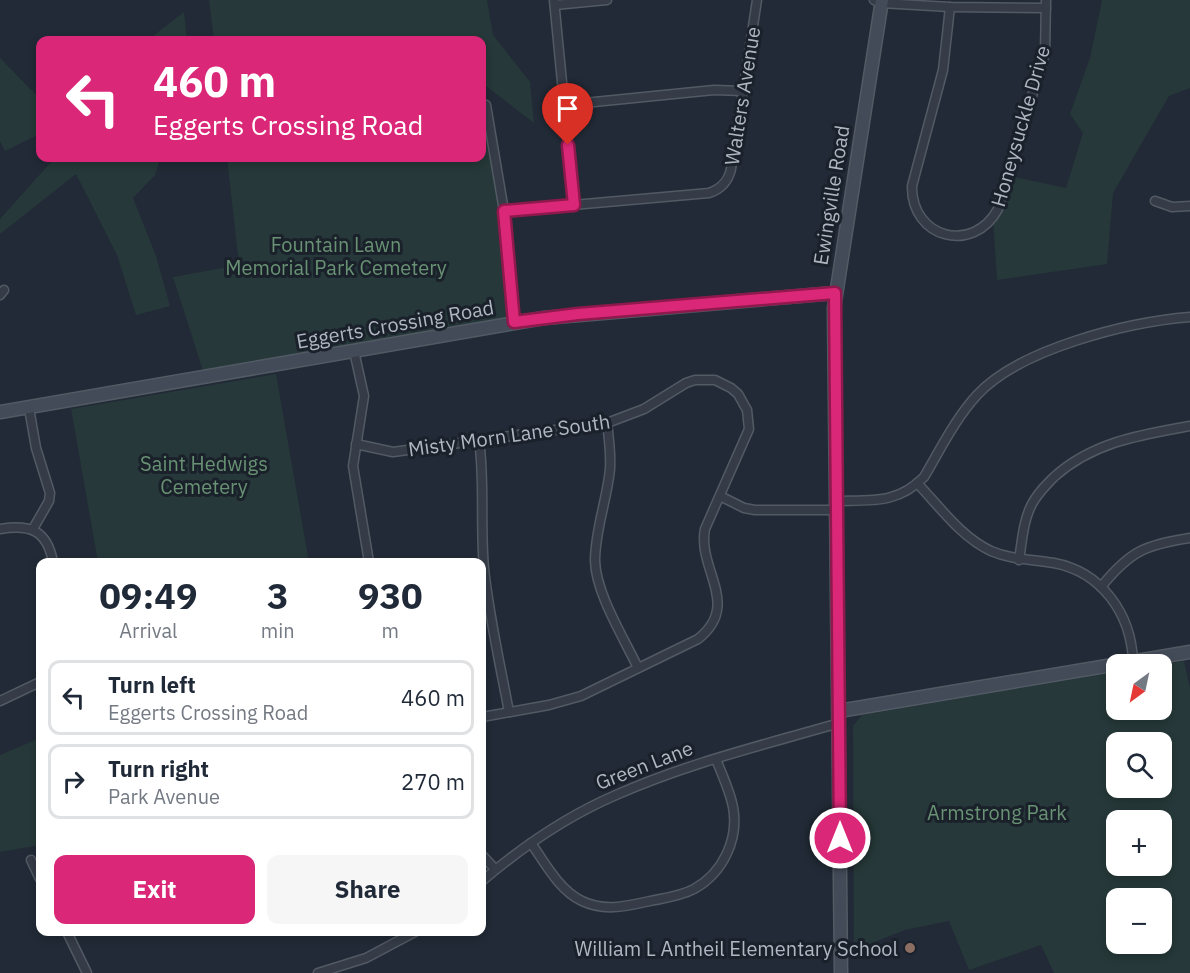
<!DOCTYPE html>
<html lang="en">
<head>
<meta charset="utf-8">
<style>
	:root { --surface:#fff; --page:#f6f6f7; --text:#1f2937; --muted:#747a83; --line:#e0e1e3; --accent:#db2777 }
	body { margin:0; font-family:"IBM Plex Sans",sans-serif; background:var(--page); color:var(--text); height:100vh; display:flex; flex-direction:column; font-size:22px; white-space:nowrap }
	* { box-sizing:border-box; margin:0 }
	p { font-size:20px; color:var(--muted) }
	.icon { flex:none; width:33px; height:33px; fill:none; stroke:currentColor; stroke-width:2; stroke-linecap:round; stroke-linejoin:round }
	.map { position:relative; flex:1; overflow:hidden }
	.side { position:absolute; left:36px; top:558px; width:450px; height:378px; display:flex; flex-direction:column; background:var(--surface); border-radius:12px; box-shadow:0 3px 9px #0003 }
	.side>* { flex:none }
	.guide { position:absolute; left:36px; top:36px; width:450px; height:126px; border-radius:12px; box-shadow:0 3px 9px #0003; background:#db2777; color:#fff; overflow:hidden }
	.needle { width:39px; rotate:213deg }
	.controls { position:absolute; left:1106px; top:654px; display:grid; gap:12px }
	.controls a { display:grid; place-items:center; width:66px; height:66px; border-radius:12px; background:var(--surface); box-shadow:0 3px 9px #0003; font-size:30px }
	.pin { position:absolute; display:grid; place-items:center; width:51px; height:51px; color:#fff; margin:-62px -26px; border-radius:50% 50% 50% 0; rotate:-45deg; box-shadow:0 0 6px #0007 }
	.pin .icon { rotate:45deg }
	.me { position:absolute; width:66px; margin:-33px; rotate:0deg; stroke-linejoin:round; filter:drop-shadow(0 0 4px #0008) }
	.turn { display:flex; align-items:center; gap:21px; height:126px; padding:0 18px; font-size:27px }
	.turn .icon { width:78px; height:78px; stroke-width:2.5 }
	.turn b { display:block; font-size:42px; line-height:51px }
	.eta { display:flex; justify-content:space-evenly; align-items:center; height:102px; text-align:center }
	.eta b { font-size:36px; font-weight:800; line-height:42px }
	.primary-button { display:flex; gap:12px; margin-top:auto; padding:12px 18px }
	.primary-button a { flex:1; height:69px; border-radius:12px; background:var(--accent); color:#fff; font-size:24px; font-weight:800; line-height:69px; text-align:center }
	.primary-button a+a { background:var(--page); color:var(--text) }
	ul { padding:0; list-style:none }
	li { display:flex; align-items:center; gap:18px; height:75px; margin:0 12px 9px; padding:0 6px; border:3px solid var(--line); border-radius:12px }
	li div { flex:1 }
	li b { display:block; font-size:22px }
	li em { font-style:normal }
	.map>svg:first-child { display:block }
	.green { fill:#263839; fill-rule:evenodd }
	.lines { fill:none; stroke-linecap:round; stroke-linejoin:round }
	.street-casing { stroke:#525a64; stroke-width:11 }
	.secondary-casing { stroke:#525a64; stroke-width:15 }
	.street { stroke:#353c47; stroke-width:8 }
	.secondary { stroke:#434b59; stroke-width:12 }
	.route-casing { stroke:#8e194d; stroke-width:15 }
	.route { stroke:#db2777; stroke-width:10 }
	.education-dot { fill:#8d6e63; stroke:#1a212b; stroke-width:2 }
	.labels { text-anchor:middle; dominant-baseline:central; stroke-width:6; stroke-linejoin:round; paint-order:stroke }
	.street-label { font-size:20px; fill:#afb7c3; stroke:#1a212b }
	.park-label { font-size:20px; fill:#689273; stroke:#1a212b }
	.poi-label { font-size:20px; fill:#afb7c3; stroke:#1a212b; text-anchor:end }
</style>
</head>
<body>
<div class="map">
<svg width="1190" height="973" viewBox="0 0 1190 973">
	<rect width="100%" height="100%" fill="#212a36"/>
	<g class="green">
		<polygon points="209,0 487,0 493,35 530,82 534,123 486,86 482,94 482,40 214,40"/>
		<polygon points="1102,0 1190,0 1190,88 1169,96 1113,193 1107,264 997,280 993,219 1010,176 1066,188 1083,133 1070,114 1090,58"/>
		<polygon points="184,12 187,40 148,40"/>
		<polygon points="0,58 40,99 40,141 37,135 5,151 0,141"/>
		<polygon points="486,105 504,211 514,322 205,377 173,277 239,265 227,158 482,158 482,106"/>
		<polygon points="49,158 160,158 155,175 133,198 156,256 170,306 136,315 117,255 76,174 0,234 0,219 51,162"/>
		<polygon points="276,374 309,562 98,562 71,409"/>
		<path d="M1184 661 1190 688V973H1054L1041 945 969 970 949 921 905 930 854 950 853 726 862 715 1116 672V710H1161V665ZM1116 742H1161V788H1116ZM1161 820V866H1116V820ZM1161 898V944H1116V898Z"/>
		<polygon points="40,738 40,845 0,852 0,755"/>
	</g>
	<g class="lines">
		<defs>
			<g id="street">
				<polyline points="554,0 574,205"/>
				<polyline points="874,0 881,3 950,7 1046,8"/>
				<polyline points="555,5 607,0"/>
				<path d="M950 7 943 70 912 186C911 238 973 255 998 209L1045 53 1046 0"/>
				<polyline points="486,105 504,211 514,322"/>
				<polyline points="564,105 714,90 743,91"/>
				<polyline points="1155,201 1172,207 1190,206"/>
				<path d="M504 211 709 193C721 189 728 182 731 169L757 0"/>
				<polyline points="0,295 4,290"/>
				<polyline points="354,351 364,396 353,466 369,562"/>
				<polyline points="29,408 36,448 50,493 49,501 33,529"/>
				<path d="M607 423C609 438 611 453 610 469 607 500 595 530 595 561 596 594 624 638 638 668"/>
				<path d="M479 440C485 482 480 525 484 568 489 616 500 664 509 712"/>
				<path d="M356 444 393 452 607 423 644 409 686 383 695 380H715L731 388 738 394 747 410 749 429 705 529C697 570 742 604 698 639L581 696 549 705 482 717"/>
				<path d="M917 483C940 507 961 537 991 551 1012 560 1032 559 1054 563 1102 572 1131 614 1133 661"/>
				<polyline points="720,496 744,508 755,510 837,510"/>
				<path d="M837 501C871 500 898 504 924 477 940 450 955 419 977 395 1019 349 1128 322 1190 317"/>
				<path d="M0 529C30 524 47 530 53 562"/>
				<path d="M1019 560C1022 542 1023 522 1031 506 1036 495 1045 486 1054 477 1093 442 1140 435 1190 426"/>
				<path d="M1101 587C1130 551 1145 545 1190 538"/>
				<polyline points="0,701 40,682"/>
				<path d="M531 843C545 863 559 890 582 901 605 912 627 906 650 901 665 898 681 896 694 889 723 873 739 839 733 807 730 791 722 775 716 759"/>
				<polyline points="482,855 495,869"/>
				<polyline points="31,860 40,879"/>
				<path d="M482 881C522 847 567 816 616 795 688 763 764 745 839 723"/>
				<polyline points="67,932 87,973"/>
				<polyline points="318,973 366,958 415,932"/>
			</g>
			<g id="secondary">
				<polyline points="0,412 544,318 835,293"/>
				<polyline points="839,711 1190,652"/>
				<polyline points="841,973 834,308 882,0"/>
			</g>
		</defs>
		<use href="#street" class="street-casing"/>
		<use href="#secondary" class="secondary-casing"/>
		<use href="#street" class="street"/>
		<use href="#secondary" class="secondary"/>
	</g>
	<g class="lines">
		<defs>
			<polyline id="route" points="568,145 574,205 504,211 514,322 578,314 835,293 840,838"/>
		</defs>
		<use href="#route" class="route-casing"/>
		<use href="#route" class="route"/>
	</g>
	<circle class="education-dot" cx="910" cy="948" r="6"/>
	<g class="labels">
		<g class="street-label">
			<text transform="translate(742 96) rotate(-81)">Walters Avenue</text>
			<text transform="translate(1020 126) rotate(-74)">Honeysuckle Drive</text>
			<text transform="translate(831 195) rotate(-81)">Ewingville Road</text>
			<text transform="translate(395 324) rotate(-10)">Eggerts Crossing Road</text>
			<text transform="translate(509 435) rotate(-8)">Misty Morn Lane South</text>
			<text transform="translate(644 765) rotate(-21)">Green Lane</text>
		</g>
		<g class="park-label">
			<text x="336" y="244">Fountain Lawn<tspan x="336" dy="23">Memorial Park Cemetery</tspan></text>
			<text x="204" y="463">Saint Hedwigs<tspan x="204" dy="23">Cemetery</tspan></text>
			<text x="997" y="812">Armstrong Park</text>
		</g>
		<g class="poi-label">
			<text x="898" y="948">William L Antheil Elementary School</text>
		</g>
	</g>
</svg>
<div class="controls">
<a><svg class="needle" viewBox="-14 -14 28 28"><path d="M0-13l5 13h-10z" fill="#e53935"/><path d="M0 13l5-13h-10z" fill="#747a83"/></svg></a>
<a><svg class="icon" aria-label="search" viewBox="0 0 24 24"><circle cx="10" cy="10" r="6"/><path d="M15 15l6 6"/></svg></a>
<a>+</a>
<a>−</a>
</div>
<div class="pin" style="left:568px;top:145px;background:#d93025"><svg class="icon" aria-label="arrive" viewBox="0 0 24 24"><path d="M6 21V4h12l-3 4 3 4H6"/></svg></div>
<svg class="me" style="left:840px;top:838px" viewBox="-20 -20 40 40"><circle r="17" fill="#db2777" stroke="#fff" stroke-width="3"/><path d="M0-11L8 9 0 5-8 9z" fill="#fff"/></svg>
<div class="guide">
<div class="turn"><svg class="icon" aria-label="left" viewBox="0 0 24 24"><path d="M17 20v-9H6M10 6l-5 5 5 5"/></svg><div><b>460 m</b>Eggerts Crossing Road</div></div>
</div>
<section class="side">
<div class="eta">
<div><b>09:49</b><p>Arrival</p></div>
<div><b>3</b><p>min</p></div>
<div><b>930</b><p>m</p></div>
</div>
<ul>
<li><svg class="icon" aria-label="left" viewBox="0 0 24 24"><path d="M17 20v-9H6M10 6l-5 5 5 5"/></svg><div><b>Turn left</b><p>Eggerts Crossing Road</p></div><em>460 m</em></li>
<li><svg class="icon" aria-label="right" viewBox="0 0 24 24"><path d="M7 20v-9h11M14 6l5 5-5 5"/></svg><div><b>Turn right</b><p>Park Avenue</p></div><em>270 m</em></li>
</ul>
<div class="primary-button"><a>Exit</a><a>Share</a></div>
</section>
</div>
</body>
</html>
